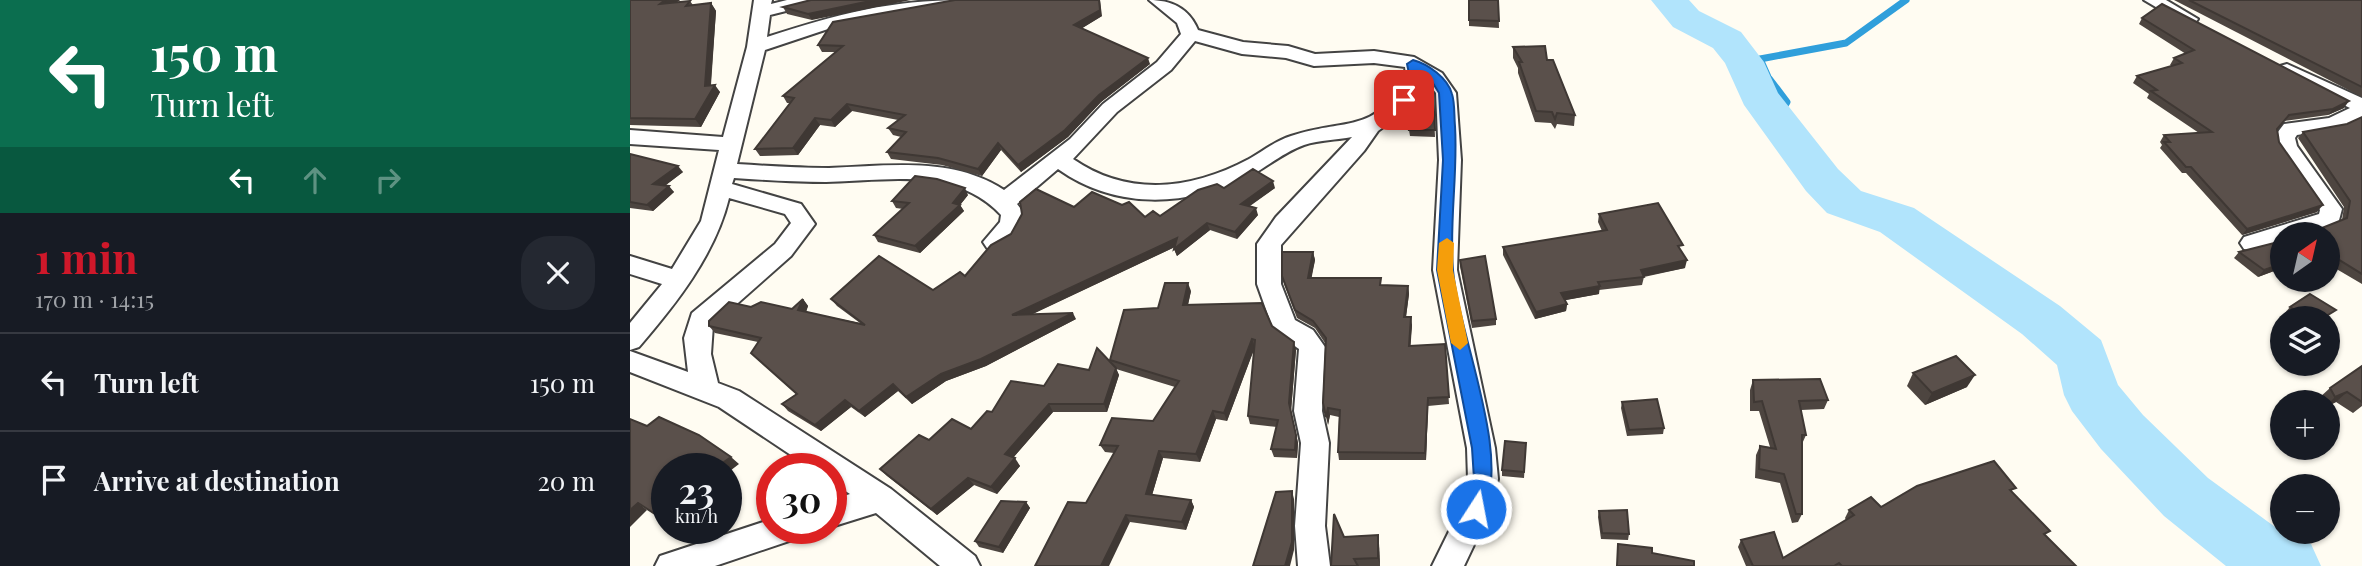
<!DOCTYPE html>
<html lang="en">
<head>
<meta charset="utf-8">
<style>
	:root { --surface:#171b24; --page:#242831; --text:#f1f3f6; --muted:#9ea1a6; --line:#363941; --accent:#cf182a }
	body { margin:0; font-family:"Playfair Display",serif; background:var(--page); color:var(--text); height:100vh; display:flex; flex-direction:column; font-size:26px; white-space:nowrap }
	* { box-sizing:border-box; margin:0 }
	p { font-size:23px; color:var(--muted) }
	.icon { flex:none; width:38px; height:38px; fill:none; stroke:currentColor; stroke-width:2; stroke-linecap:round; stroke-linejoin:round }
	.map { position:relative; flex:1; overflow:hidden }
	.side { display:flex; flex-direction:column; background:var(--surface); width:630px }
	.side>* { flex:none }
	.top-card { background:#0b6e4f; color:#fff; overflow:hidden }
	.needle { width:46px; rotate:34deg }
	.buttons { position:absolute; left:1640px; top:222px; display:grid; gap:14px }
	.buttons a { display:grid; place-items:center; width:70px; height:70px; border-radius:50%; background:var(--surface); box-shadow:0 2px 5px #0004; font-size:35px }
	.speed { position:absolute; left:21px; top:453px; display:flex; gap:14px; font-size:35px; font-weight:700; text-align:center }
	.speed>* { display:grid; place-content:center; width:91px; height:91px; border-radius:50%; background:var(--surface); box-shadow:0 2px 5px #0004; line-height:1 }
	.speed small { font-size:18px; font-weight:400 }
	.speed .limit { border:10px solid #d22; background:#fff; color:#111 }
	.pin { position:absolute; display:grid; place-items:center; width:60px; height:60px; color:#fff; margin:-30px; border-radius:14px; box-shadow:0 4px 10px #0006 }
	.me { position:absolute; width:77px; margin:-38px; rotate:11deg; stroke-linejoin:round; filter:drop-shadow(0 0 5px #0008) }
	.turn { display:flex; align-items:center; gap:24px; height:147px; padding:0 35px; font-size:32px }
	.turn .icon { width:91px; height:91px; stroke-width:2.5 }
	.turn b { display:block; font-size:49px; line-height:60px }
	.lanes { display:flex; align-items:center; height:66px; padding:0 35px; background:#0003; justify-content:center; gap:35px; direction:ltr }
	.lanes .off { opacity:.35 }
	.round { display:grid; place-items:center; flex:none; width:74px; height:74px; border-radius:28px; background:var(--page) }
	.overview { display:flex; align-items:center; justify-content:space-between; height:119px; padding:0 35px }
	h1 { font-size:42px; font-weight:700; line-height:52px; color:var(--accent) }
	ul { padding:0; list-style:none }
	li { display:flex; align-items:center; gap:21px; height:98px; padding:0 35px; border-top:2px solid var(--line) }
	li div { flex:1 }
	li b { display:block; font-size:26px }
	li em { font-style:normal }
	main { display:flex; flex:1; min-height:0 }
	.map>svg:first-child { display:block }
	.lines { fill:none; stroke-linecap:round; stroke-linejoin:round }
	.stream { stroke:#309fdb; stroke-width:7 }
	.river { fill:#b1e4fc; fill-rule:evenodd }
	.street-casing { stroke:#434343; stroke-width:4 }
	.street { fill:#fff; fill-rule:evenodd }
	.wall { fill:#4d4540 }
	.shaded-wall { fill:#3f3834 }
	.building { fill:#5a504b; stroke:#3f3834; stroke-width:2 }
	.route { fill:#1a73e8; stroke:#114b97; stroke-width:2 }
	.slow { fill:#f59e0b }
</style>
</head>
<body>
<main>
<section class="side">
<div class="top-card">
<div class="turn"><svg class="icon" aria-label="left" viewBox="0 0 24 24"><path d="M17 20v-9H6M10 6l-5 5 5 5"/></svg><div><b>150 m</b>Turn left</div></div>
<div class="lanes"><svg class="icon" aria-label="left" viewBox="0 0 24 24"><path d="M17 20v-9H6M10 6l-5 5 5 5"/></svg><svg class="icon off" aria-label="ahead" viewBox="0 0 24 24"><path d="M12 20V5M6 11l6-6 6 6"/></svg><svg class="icon off" aria-label="right" viewBox="0 0 24 24"><path d="M7 20v-9h11M14 6l5 5-5 5"/></svg></div>
</div>
<div class="overview"><div><h1>1 min</h1><p>170 m · 14:15</p></div><a class="round"><svg class="icon" aria-label="close" viewBox="0 0 24 24"><path d="M6 6l12 12M18 6L6 18"/></svg></a></div>
<ul>
<li><svg class="icon" aria-label="left" viewBox="0 0 24 24"><path d="M17 20v-9H6M10 6l-5 5 5 5"/></svg><div><b>Turn left</b></div><em>150 m</em></li>
<li><svg class="icon" aria-label="arrive" viewBox="0 0 24 24"><path d="M6 21V4h12l-3 4 3 4H6"/></svg><div><b>Arrive at destination</b></div><em>20 m</em></li>
</ul>
</section>
<div class="map">
<svg width="1732" height="566" viewBox="0 0 1732 566">
	<rect width="100%" height="100%" fill="#fffcf2"/>
	<g class="lines">
		<polyline class="stream" points="1146,119 1157,102 1138,77 1130,59 1216,43 1276,0"/>
		<polygon class="river" points="1021,0 1059,0 1069,11 1111,32 1134,62 1148,93 1208,169 1231,191 1284,208 1430,306 1471,340 1488,385 1513,415 1578,478 1652,532 1681,544 1691,566 1596,566 1534,516 1471,449 1442,411 1434,395 1427,365 1392,334 1250,232 1197,213 1176,191 1114,105 1095,63 1083,48 1043,27"/>
		<defs>
			<g id="street">
				<path d="M124 0H142L141 4 157 0H187L184 4 140 15 137 37C208 14 258 0 335 0L326 5 222 21 135 50 107 164C138 166 169 168 199 168 258 166 322 156 374 190L440 139 473 104 527 62 551 34 547 23 519 0C541 0 559 8 568 30L613 42 658 46 685 54 744 51 784 57 812 73 826 93 831 160 827 270 865 448 868 479 861 509 834 566H802L831 507 838 479 837 448 803 270 809 160 806 93 796 80 774 112 748 131 734 151 651 245V284L665 320 683 330 695 347 692 411 699 443 695 526 700 566H668L665 526 671 443 664 411 669 349 646 333 642 326 627 284V244L646 217 722 137C707 140 690 140 674 145 654 152 637 167 618 177 556 207 486 210 428 169L387 204 394 213C392 231 377 254 357 248L353 242 370 222 371 215C325 166 258 181 196 182 165 182 135 180 104 178L102 184 171 204 185 224 161 256 83 325 81 354 88 383 109 391 261 489 345 556 350 566H310L246 513 201 527V500L220 494 201 482V469H182L89 407 0 372V351L58 372 54 338 62 313 145 244 161 223 155 214 99 198C85 255 46 304 9 347L0 350V323L32 284 0 274V256L42 269 71 221 89 150 0 144V130L93 137 117 47ZM565 41 612 54 656 58 684 66 744 63 775 67 777 83C737 135 715 118 661 136 645 141 633 151 619 159 561 190 498 197 443 159L487 112 541 70Z"/>
				<polygon points="1514,0 1536,0 1568,19 1565,23 1553,23"/>
				<polygon points="1657,64 1732,98 1732,118 1711,128 1667,135 1665,138 1667,146 1712,209 1708,224 1680,234 1652,234 1652,243 1622,251 1614,249 1610,243 1614,237 1689,214 1690,210 1646,147 1644,137 1654,124 1699,118 1720,108 1650,74 1647,70 1650,66"/>
				<polygon points="142,519 142,528 172,528 168,538 85,566 25,566 30,556"/>
			</g>
		</defs>
		<use href="#street" class="street-casing"/>
		<use href="#street" class="street"/>
	</g>
	<g class="wall">
		<polygon points="0,0 50,0 46,2 60,1 63,5 81,3 86,11 81,85 90,92 71,127 0,125"/>
		<polygon points="181,0 182,20 157,14 153,7"/>
		<polygon points="839,0 868,0 869,28 839,26"/>
		<polygon points="1544,0 1732,0 1732,97"/>
		<polygon points="323,1 472,16 452,28 520,64 471,102 438,137 391,172 371,150 352,176 312,165 261,159 257,152 271,137 263,135 258,128 268,120 222,111 205,127 190,125 168,155 130,156 125,149 160,103 157,103 153,96 206,52 192,52 188,45"/>
		<polygon points="1512,18 1714,108 1698,115 1654,121 1647,129 1649,142 1687,212 1612,235 1556,173 1552,173 1530,148 1532,145 1530,142 1534,135 1569,133 1517,98 1519,94 1503,83 1507,76 1542,66 1540,65 1544,58 1556,54 1509,24"/>
		<polygon points="883,47 917,60 945,115 944,126 927,124 925,129 921,123 905,122 888,73 888,68 883,58"/>
		<polygon points="803,93 805,137 780,136 779,130"/>
		<polygon points="1732,117 1732,284 1698,264 1698,234 1656,234 1660,230 1687,230 1712,220 1714,207 1668,138 1673,132 1717,124"/>
		<polygon points="0,154 53,172 36,185 44,192 23,211 0,208"/>
		<polygon points="594,188 645,188 619,206 628,215 607,239 580,230 547,256 544,249 545,247 402,314 446,319 356,366 316,381 282,404 268,391 235,417 221,407 191,431 158,411 152,404 166,394 121,353 128,342 85,333 79,326 121,307 162,309 173,299 178,306 176,312 230,323 207,306 201,299 303,290 335,276 444,207 515,217 530,216"/>
		<polygon points="338,195 330,205 334,211 290,253 248,242 244,235 273,209 266,208 262,201"/>
		<polygon points="969,214 1052,252 1055,268 1014,277 1012,285 969,290 969,294 935,300 937,304 936,311 905,319 873,255 873,247 972,231 968,222"/>
		<polygon points="1652,241 1652,268 1628,277 1604,258 1609,252"/>
		<polygon points="683,252 685,260 681,278 752,285 778,286 779,294 776,317 782,325 780,346 815,344 819,404 798,406 796,460 709,460 708,452 709,417 700,415 698,425 695,343 685,328 667,318 654,284 652,276"/>
		<polygon points="830,260 866,319 866,325 842,328 830,266"/>
		<polygon points="561,291 558,305 642,326 666,350 661,411 668,443 667,458 644,457 641,449 647,427 620,424 618,416 624,349 597,421 586,419 570,462 533,458 522,495 561,500 564,507 556,530 500,522 456,503 484,453 475,452 470,445 523,421 545,387 486,369 489,375 477,412 423,412 383,458 390,466 367,494 344,485 307,515 257,476 250,469 299,440 341,429 362,412 414,386 481,363 480,360 528,308"/>
		<polygon points="1660,307 1699,316 1696,318 1661,318 1654,314"/>
		<polygon points="1732,366 1732,406 1723,413 1706,402 1698,406 1698,402 1691,402 1689,398 1700,388"/>
		<polygon points="1283,373 1337,387 1295,405 1277,386"/>
		<polygon points="1123,380 1198,400 1194,409 1171,410 1176,435 1172,444 1172,514 1168,522 1162,523 1150,483 1125,478 1126,455 1130,446 1140,447 1129,411 1120,411 1120,390"/>
		<polygon points="992,402 1034,428 1033,434 997,436 991,408"/>
		<polygon points="896,443 894,478 872,476 872,470"/>
		<polygon points="1382,492 1415,536 1446,566 1116,566 1108,547 1111,540 1153,558 1216,520 1215,518 1219,510"/>
		<polygon points="396,502 400,508 373,553 349,547 345,541"/>
		<polygon points="969,511 999,534 998,540 971,539 968,517"/>
		<polygon points="714,537 749,544 750,566 701,566"/>
	</g>
	<g class="shaded-wall">
		<polygon points="35,0 50,0 35,11 30,4"/>
		<polygon points="245,0 281,0 182,20 178,14"/>
		<polygon points="469,0 470,0 472,16 446,32 444,25"/>
		<polygon points="81,3 86,11 80,93 85,85 90,92 71,127 65,119 75,86"/>
		<polygon points="518,58 520,64 471,102 438,137 391,172 388,165 469,95"/>
		<polygon points="1719,101 1714,108 1698,115 1703,109"/>
		<polygon points="217,104 222,111 205,127 201,120"/>
		<polygon points="185,118 190,125 168,155 163,148"/>
		<polygon points="368,143 371,150 352,176 348,169"/>
		<polygon points="48,166 53,172 29,190 23,184"/>
		<polygon points="643,181 645,188 613,211 611,204"/>
		<polygon points="39,186 44,192 23,211 17,205"/>
		<polygon points="335,188 338,195 330,205 334,211 290,253 285,246 323,203"/>
		<polygon points="1693,205 1687,212 1612,235 1617,229"/>
		<polygon points="626,208 628,215 607,239 605,232"/>
		<polygon points="577,223 580,230 547,256 544,249"/>
		<polygon points="547,238 549,245 386,322 382,315"/>
		<polygon points="683,252 685,260 680,286 678,278"/>
		<polygon points="1057,260 1055,268 1010,277 1011,270"/>
		<polygon points="1652,264 1652,268 1628,277 1634,270"/>
		<polygon points="558,283 561,291 556,313 553,305"/>
		<polygon points="778,286 779,294 775,324 774,317"/>
		<polygon points="970,286 969,294 931,301 931,293"/>
		<polygon points="173,299 178,306 174,317 168,310"/>
		<polygon points="937,304 936,311 905,319 906,312"/>
		<polygon points="443,313 446,319 356,366 316,381 282,404 276,397 311,374"/>
		<polygon points="781,317 782,325 780,354 779,346"/>
		<polygon points="622,339 625,347 597,421 594,413"/>
		<polygon points="664,342 666,350 661,411 668,443 667,458 665,450 659,403"/>
		<polygon points="486,368 489,375 477,412 474,404"/>
		<polygon points="1345,375 1337,387 1295,405 1302,393"/>
		<polygon points="263,384 268,391 235,417 229,411"/>
		<polygon points="1717,392 1706,402 1698,406 1698,404 1705,397"/>
		<polygon points="798,398 798,406 796,460 795,453"/>
		<polygon points="215,400 221,407 191,431 185,425"/>
		<polygon points="419,404 423,412 380,461 375,454"/>
		<polygon points="698,408 700,415 698,425 696,417"/>
		<polygon points="583,411 586,419 570,462 566,454"/>
		<polygon points="529,451 533,458 520,502 516,494"/>
		<polygon points="101,457 109,464 96,474 96,469 84,469"/>
		<polygon points="385,458 390,466 367,494 361,487"/>
		<polygon points="338,478 344,485 307,515 301,509"/>
		<polygon points="662,491 664,499 664,550 660,566 655,566"/>
		<polygon points="561,500 564,507 556,530 552,522"/>
		<polygon points="396,502 400,508 373,553 369,547"/>
		<polygon points="8,503 17,510 0,527 0,510"/>
		<polygon points="37,505 37,519 34,521 25,514"/>
		<polygon points="496,515 500,522 479,566 471,566"/>
		<polygon points="748,535 749,544 750,566 748,558"/>
	</g>
	<g class="building">
		<polygon points="0,0 35,0 30,4 60,1 56,6 81,3 75,86 85,85 65,119 0,118"/>
		<polygon points="181,0 245,0 178,14 153,7"/>
		<polygon points="325,0 469,0 470,10 444,25 518,58 469,95 435,130 388,165 368,143 348,169 308,158 257,152 276,132 258,128 275,115 217,104 201,120 185,118 163,148 125,149 164,98 153,96 213,46 188,45 203,22"/>
		<polygon points="839,0 868,0 869,21 839,20"/>
		<polygon points="1559,0 1732,0 1732,87"/>
		<polygon points="1532,4 1719,101 1703,109 1659,115 1647,129 1649,142 1693,205 1617,229 1561,167 1556,167 1534,142 1540,142 1534,135 1582,132 1521,91 1527,90 1507,76 1552,63 1544,58 1564,50 1512,18"/>
		<polygon points="915,46 917,60 923,60 945,115 927,113 925,119 922,112 906,111 889,62 892,62 883,47"/>
		<polygon points="803,93 805,130 779,130 784,95"/>
		<polygon points="1732,117 1732,274 1698,253 1698,234 1659,234 1660,230 1687,230 1717,218 1720,201 1673,132 1717,124"/>
		<polygon points="0,154 48,166 23,184 39,186 17,205 0,202"/>
		<polygon points="623,169 643,181 611,204 626,208 605,232 577,223 544,249 547,238 382,315 443,313 351,359 311,374 276,397 263,384 229,411 215,400 185,425 152,404 167,394 121,353 131,338 79,326 79,321 99,302 121,307 131,302 162,309 173,299 168,310 235,325 201,299 249,256 303,290 330,272 335,276 361,245 381,234 392,214 390,202 406,189 444,207 462,192 492,205 499,202 515,217 523,211 530,216 568,190 587,184 594,188"/>
		<polygon points="285,176 307,179 335,188 323,203 330,205 285,246 244,235 279,203 262,201"/>
		<polygon points="1028,203 1053,245 1048,246 1057,260 1011,270 1014,277 968,282 970,286 931,293 937,304 906,312 873,247 977,230 969,214"/>
		<polygon points="1652,241 1652,264 1634,270 1609,252"/>
		<polygon points="652,252 683,252 678,278 751,278 750,285 778,286 774,317 781,317 779,346 815,344 819,397 798,398 795,453 708,452 710,410 698,408 696,417 693,403 696,338 683,321 665,310 652,276"/>
		<polygon points="855,256 866,319 842,321 830,260"/>
		<polygon points="535,283 558,283 553,305 632,303 642,326 664,342 659,403 666,435 665,450 641,449 648,420 618,416 625,340 622,339 594,413 583,411 566,454 529,451 516,494 561,500 552,522 496,515 471,566 405,566 438,502 456,503 488,446 470,445 482,418 523,421 549,381 480,360 494,310 528,308"/>
		<polygon points="1680,294 1706,310 1693,318 1678,318 1660,307"/>
		<polygon points="467,348 486,368 474,404 419,404 375,454 385,458 361,487 338,478 301,509 250,469 289,435 299,440 322,419 341,429 357,411 362,412 381,381 414,386 428,364 459,370"/>
		<polygon points="1326,356 1345,375 1302,393 1283,373"/>
		<polygon points="1732,366 1732,402 1717,392 1705,397 1700,388"/>
		<polygon points="1190,379 1198,400 1169,401 1176,435 1172,435 1172,514 1166,514 1154,474 1129,469 1130,446 1146,449 1132,401 1124,402 1123,380"/>
		<polygon points="1027,399 1034,428 999,430 992,402"/>
		<polygon points="29,417 69,435 101,457 84,469 37,469 37,505 25,514 8,503 0,510 0,419 17,426"/>
		<polygon points="875,441 896,443 894,472 872,470"/>
		<polygon points="1364,461 1386,488 1380,490 1420,531 1414,534 1446,566 1212,566 1209,563 1204,566 1123,566 1111,540 1144,532 1153,558 1224,515 1219,510 1241,497 1251,507 1287,486"/>
		<polygon points="662,491 662,542 655,566 623,566 646,492"/>
		<polygon points="371,501 396,502 369,547 345,541"/>
		<polygon points="997,510 999,534 972,533 969,511"/>
		<polygon points="704,514 714,537 748,535 748,558 724,559 728,566 701,566"/>
		<polygon points="988,544 1022,548 1022,553 1064,561 1064,566 987,566"/>
	</g>
	<path class="route" d="M783 60C798 64 818 78 822 94 825 103 824 116 825 126 828 174 819 222 823 270 829 338 882 454 853 516L846 518 840 516 837 509 844 479 842 448 807 270 813 160 809 93 801 80 792 74 794 83 779 103H770L768 100 781 83 777 64Z"/>
	<polygon class="slow" points="817,238 824,243 823,270 838,343 830,350 821,343 807,270 809,243"/>
</svg>
<div class="buttons">
<a><svg class="needle" viewBox="-14 -14 28 28"><path d="M0-13l5 13h-10z" fill="#e53935"/><path d="M0 13l5-13h-10z" fill="#9ea1a6"/></svg></a>
<a><svg class="icon" aria-label="layers" viewBox="0 0 24 24"><path d="M12 4l9 5-9 5-9-5zM3 14l9 5 9-5"/></svg></a>
<a>+</a>
<a>−</a>
</div>
<div class="speed"><div>23<small>km/h</small></div><div class="limit">30</div></div>
<div class="pin" style="left:774px;top:100px;background:#d93025"><svg class="icon" aria-label="arrive" viewBox="0 0 24 24"><path d="M6 21V4h12l-3 4 3 4H6"/></svg></div>
<svg class="me" style="left:846px;top:509px" viewBox="-20 -20 40 40"><circle r="17" fill="#1a73e8" stroke="#fff" stroke-width="3"/><path d="M0-11L8 9 0 5-8 9z" fill="#fff"/></svg>
</div>
</main>
</body>
</html>
